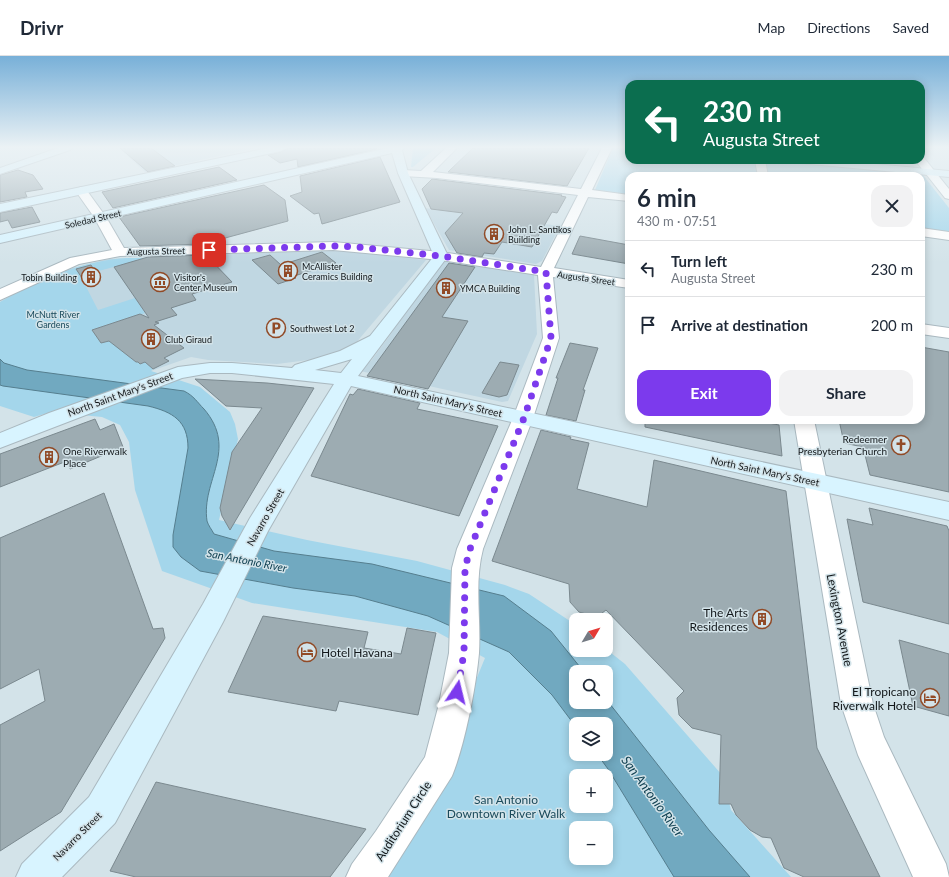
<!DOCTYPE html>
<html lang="en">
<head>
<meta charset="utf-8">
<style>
	:root { --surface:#fff; --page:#f2f2f3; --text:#1f2937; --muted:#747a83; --line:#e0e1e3; --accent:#7c3aed }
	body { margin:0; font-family:Lato,sans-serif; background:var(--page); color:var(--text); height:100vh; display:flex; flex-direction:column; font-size:15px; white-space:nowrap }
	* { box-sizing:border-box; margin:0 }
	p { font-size:13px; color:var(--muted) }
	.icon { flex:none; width:22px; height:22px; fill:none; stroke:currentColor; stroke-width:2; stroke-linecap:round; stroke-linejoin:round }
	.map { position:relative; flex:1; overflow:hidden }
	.details { position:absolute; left:625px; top:116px; width:300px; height:252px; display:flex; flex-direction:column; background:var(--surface); border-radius:12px; box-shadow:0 2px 10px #0003 }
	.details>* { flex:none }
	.hud { position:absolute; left:625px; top:24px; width:300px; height:84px; border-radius:12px; box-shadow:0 2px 10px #0003; background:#0b6e4f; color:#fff; overflow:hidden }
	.needle { width:26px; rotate:52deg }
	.controls { position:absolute; left:569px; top:557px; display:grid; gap:8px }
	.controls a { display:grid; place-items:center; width:44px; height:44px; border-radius:8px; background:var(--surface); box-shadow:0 2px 10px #0003; font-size:20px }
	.pin { position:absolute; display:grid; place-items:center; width:34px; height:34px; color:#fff; margin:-17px; border-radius:8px; box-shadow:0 2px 6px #0006 }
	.me { position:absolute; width:44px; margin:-22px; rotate:10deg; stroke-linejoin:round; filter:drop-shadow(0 0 3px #0008) }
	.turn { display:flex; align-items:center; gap:14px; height:84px; padding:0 12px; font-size:18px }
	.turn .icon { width:52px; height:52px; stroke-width:2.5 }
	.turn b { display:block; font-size:28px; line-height:34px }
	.round { display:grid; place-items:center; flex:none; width:42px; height:42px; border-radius:12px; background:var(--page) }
	.overview { display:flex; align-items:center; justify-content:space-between; height:68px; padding:0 12px }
	h1 { font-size:24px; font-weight:700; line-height:30px }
	.action { display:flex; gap:8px; margin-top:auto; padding:8px 12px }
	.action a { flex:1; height:46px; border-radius:12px; background:var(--accent); color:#fff; font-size:16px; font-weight:700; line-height:46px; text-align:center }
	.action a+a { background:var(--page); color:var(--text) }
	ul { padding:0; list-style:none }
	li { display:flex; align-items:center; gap:12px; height:56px; padding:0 12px; border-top:1px solid var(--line) }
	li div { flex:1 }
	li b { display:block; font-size:15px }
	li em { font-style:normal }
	header { display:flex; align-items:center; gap:24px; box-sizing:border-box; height:56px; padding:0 20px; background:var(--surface); border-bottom:1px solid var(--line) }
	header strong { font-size:19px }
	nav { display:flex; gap:22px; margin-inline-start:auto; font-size:14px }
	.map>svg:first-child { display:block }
	.built { fill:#c0d7e2 }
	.green { fill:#a4d6eb; fill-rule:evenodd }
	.water { fill:#71a9c0; stroke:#557e8e }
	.building { fill:#9dacb2; stroke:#7b898f }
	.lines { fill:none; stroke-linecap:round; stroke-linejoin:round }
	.street-casing { stroke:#aab9c0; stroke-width:2 }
	.secondary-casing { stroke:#aab9c0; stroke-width:2 }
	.street { fill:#fff; fill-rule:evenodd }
	.secondary { fill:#d8f4ff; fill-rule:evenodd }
	.route { stroke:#7c3aed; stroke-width:7; stroke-dasharray:0 12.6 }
	.labels { text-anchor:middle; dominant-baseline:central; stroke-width:3; stroke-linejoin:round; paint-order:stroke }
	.far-street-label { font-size:9px; fill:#13181b; stroke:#d3e3e9 }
	.far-poi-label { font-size:9px; fill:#13181b; stroke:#d3e3e9; text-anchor:start }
	.far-park-label { font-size:9px; fill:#1a4a5b; stroke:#d3e3e9 }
	.street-label { font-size:10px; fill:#13181b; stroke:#d3e3e9 }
	.poi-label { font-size:10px; fill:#13181b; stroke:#d3e3e9; text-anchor:end }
	.water-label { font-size:11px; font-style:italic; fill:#104152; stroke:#d3e3e9 }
	.near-poi-label { font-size:12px; fill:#13181b; stroke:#d3e3e9; text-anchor:end }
	.near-street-label { font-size:12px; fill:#13181b; stroke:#d3e3e9 }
	.near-park-label { font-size:12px; fill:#1a4a5b; stroke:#d3e3e9 }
	.near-water-label { font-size:13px; font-style:italic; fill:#104152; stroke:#d3e3e9 }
</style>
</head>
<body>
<header>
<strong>Drivr</strong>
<nav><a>Map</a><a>Directions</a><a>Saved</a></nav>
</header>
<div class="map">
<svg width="949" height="821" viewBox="0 0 949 821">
	<rect width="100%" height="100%" fill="#d3e3e9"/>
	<g class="built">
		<polygon points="132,92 256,92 145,116 121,94"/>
		<polygon points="425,152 560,170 542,205 536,208 449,194"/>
		<polygon points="335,194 426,204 355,288 343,295 316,303 277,308 208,304 191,301 151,315 0,258 0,246 13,238 73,212 109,203"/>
		<polygon points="445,205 534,219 537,278 508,345 502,346 360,315 367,306 371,305 393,275 391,273"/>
	</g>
	<g class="green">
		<polygon points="413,92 436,92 413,111 411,111"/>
		<polygon points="613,92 629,92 629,104 774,104 922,118 949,152 949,176 921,172 921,120 629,120 629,138 595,134"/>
		<path d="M128 202H147L95 216 91 209 77 213 98 254 135 242 145 257 92 274 101 287 125 279 123 296 136 306H145L153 313 151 315 200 331 230 356 235 368 238 383 219 464 307 484 417 505 505 529 529 538 576 569V594L606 593 625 608 722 719 731 754 791 821H376L455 675 485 602 437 576 252 547 162 515 135 434 129 386 120 369 102 361 51 356 34 361 0 350V246C40 224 82 204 128 202ZM576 616H606V646H576ZM576 668H606V698H576ZM576 720H606V750H576ZM576 772H606V802H576Z"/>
	</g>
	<path class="water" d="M0 303 4 307 27 314 184 335C194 340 197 346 204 353 239 394 201 424 207 465 208 469 212 474 214 478L274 495 372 508 504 540 551 575 584 616H576V646H606V643L709 774 750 821H674L608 713 597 698H606V668H576V671L552 639 509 596 428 560 355 540 293 532 200 515 181 501 173 491V479L188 392C188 365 173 356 148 350L3 330 0 329Z"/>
	<g class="building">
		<polygon points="120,92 151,92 175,110 148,116"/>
		<polygon points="287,92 376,92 377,93 298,111 297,103 280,107 268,99 281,96"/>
		<polygon points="473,92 589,92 567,130 448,116"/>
		<polygon points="380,101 400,146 322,168 319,157 314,158 290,140 302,136 300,120"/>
		<polygon points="219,111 237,124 113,152 102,136"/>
		<polygon points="18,114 33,119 43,133 25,136 27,141 0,146 0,119"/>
		<polygon points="432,123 562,139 561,140 566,141 557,157 552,156 532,191 502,186 494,198 484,197 482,201 457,197 445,177 463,157 431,153 422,133"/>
		<polygon points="264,129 285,144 288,165 203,188 140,190 119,161"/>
		<polygon points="32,151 40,166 12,172 8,164 0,166 0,157"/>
		<polygon points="580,180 629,189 629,208 572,198"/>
		<polygon points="322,196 336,207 294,220 296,222 278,228 252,204 270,199 281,209"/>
		<polygon points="206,199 232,226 192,238 196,244 171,252 177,259 155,266 159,267 154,269 184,292 164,302 169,305 153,313 145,306 140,308 138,306 136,306 109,285 101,287 92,274 140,258 149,262 114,211 148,201"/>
		<polygon points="449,207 475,211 442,261 468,265 428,333 367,320"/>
		<polygon points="91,209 99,221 84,225 76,213"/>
		<polygon points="570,287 598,292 583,334 585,334 576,365 546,359 558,322 556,322"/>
		<polygon points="921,291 949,296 949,436 870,419 863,391 844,387 839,364 921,364"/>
		<polygon points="500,306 519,309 507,339 499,341 482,337"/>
		<polygon points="195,323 267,327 314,332 230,474 222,460 220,452 232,396 262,352 226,350"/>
		<polygon points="358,333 420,347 417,353 498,370 459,460 311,420 350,338 353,339"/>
		<polygon points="95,363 100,374 114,368 123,391 70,413 67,405 0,431 0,398"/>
		<polygon points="645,364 753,364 779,369 782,400 645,371"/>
		<polygon points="541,374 571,381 570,383 589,387 577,433 647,451 654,404 786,435 817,692 880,821 804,821 784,812 771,782 762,781 750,774 736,759 731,748 719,748 721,679 692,672 679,659 677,642 684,635 606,554 597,561 579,556 570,546 569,528 492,505"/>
		<polygon points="104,437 153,573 163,572 165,582 61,756 0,795 0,669 45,645 39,613 0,633 0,482"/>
		<polygon points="869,452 947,470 949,475 949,568 863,546 847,463 873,469"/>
		<polygon points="263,560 368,576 364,592 401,598 407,572 436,577 418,659 339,645 336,655 228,636"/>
		<polygon points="899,584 949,598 949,660 913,650"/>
		<polygon points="156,726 366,773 330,821 136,821 110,815"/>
	</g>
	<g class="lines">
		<defs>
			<g id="street">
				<path d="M446 92H457L433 116 581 133 602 92H612L592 134 629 139V145L588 141 554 212 629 224V232L553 221 559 282 533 362 483 493C474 527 481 562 479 597 476 631 465 688 452 720L388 821H346L352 808 376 775 425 701 439 648 449 597 452 512 457 493 513 362 543 282 538 219 441 204 333 194 120 200 79 208 0 244V233L70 202 112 194 94 161 75 134 81 131 85 132 106 161 124 192 333 186 441 196 541 211 578 139 437 122 403 120 398 117 403 114 421 115Z"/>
				<polygon points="921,101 924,102 949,133 949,143 945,142 915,104 921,104"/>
				<polygon points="755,104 765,104 768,120 758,120"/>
				<polygon points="921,172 949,176 949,184 921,180"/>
				<polygon points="921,268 949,272 949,282 921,278"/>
				<polygon points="794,364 814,364 873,648 884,681 946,808 949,821 913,821 858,699 841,648"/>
			</g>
			<g id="secondary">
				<polygon points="58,92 72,92 70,94 0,118 0,112"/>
				<polygon points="268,92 286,92 281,95 0,156 0,148"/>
				<path d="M388 92H405L402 94 408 117 448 200 358 320 949 446V464L351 330 268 475 223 566 115 767 62 821H16L22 808 89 741 203 548 250 462 334 328 232 317H210L182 322 0 392V377L49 357 178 311 210 307H232L292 312 295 309 340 295 370 280 434 200 398 117 392 97 0 187V179ZM352 303 341 317 315 314Z"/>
				<polygon points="795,104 832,104 949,115 949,121 800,107"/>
			</g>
		</defs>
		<use href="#street" class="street-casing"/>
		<use href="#secondary" class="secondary-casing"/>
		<use href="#street" class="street"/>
		<use href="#secondary" class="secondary"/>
	</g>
	<linearGradient id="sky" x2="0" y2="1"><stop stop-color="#78b0d8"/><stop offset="0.44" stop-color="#ebf2f5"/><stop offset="1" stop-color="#ebf2f5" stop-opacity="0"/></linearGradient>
	<rect width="949" height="207" fill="url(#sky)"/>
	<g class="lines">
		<polyline class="route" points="209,194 333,190 357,191 441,200 546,216 551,282 524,362 470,493 465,512 464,597 457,636"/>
	</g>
	<defs>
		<symbol id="building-ring" viewBox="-11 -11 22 22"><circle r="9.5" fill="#d3e3e9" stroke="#914a26" stroke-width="1.5"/><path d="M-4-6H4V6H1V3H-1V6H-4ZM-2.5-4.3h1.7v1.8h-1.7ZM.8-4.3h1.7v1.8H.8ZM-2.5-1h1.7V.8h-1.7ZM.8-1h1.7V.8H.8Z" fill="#914a26"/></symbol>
		<symbol id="museum-ring" viewBox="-11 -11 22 22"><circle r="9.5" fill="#d3e3e9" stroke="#914a26" stroke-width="1.5"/><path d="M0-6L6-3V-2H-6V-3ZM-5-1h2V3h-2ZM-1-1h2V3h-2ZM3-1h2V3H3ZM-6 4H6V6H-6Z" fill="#914a26"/></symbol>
		<symbol id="parking-ring" viewBox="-11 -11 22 22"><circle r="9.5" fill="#d3e3e9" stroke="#914a26" stroke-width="1.5"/><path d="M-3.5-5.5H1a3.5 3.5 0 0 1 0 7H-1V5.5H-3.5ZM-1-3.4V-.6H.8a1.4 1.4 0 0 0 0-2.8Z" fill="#914a26"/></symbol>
		<symbol id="church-ring" viewBox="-11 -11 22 22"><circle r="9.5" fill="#d3e3e9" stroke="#914a26" stroke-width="1.5"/><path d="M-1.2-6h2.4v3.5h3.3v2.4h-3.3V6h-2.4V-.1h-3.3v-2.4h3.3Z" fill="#914a26"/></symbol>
		<symbol id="hotel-ring" viewBox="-11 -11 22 22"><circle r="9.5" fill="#d3e3e9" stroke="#914a26" stroke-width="1.5"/><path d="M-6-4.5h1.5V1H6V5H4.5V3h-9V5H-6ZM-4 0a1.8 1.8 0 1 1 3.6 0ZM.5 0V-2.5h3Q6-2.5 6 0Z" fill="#914a26"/></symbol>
	</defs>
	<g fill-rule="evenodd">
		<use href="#building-ring" x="483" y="167" width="22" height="22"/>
		<use href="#building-ring" x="277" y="204" width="22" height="22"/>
		<use href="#building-ring" x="80" y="210" width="22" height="22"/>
		<use href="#museum-ring" x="149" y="215" width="22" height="22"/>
		<use href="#building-ring" x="435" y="221" width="22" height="22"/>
		<use href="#parking-ring" x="265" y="261" width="22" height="22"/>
		<use href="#building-ring" x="140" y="272" width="22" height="22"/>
		<use href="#church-ring" x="890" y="378" width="22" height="22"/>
		<use href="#building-ring" x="38" y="390" width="22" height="22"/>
		<use href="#building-ring" x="751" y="552" width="22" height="22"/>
		<use href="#hotel-ring" x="296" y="585" width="22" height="22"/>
		<use href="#hotel-ring" x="919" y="631" width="22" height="22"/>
	</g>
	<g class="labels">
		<g class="far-street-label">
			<text transform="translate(93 163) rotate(-13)">Soledad Street</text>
			<text transform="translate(156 195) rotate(-1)">Augusta Street</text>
			<text transform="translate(586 222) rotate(8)">Augusta Street</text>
		</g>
		<g class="far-poi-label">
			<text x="508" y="173">John L. Santikos<tspan x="508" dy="10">Building</tspan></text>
			<text x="302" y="210">McAllister<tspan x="302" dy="10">Ceramics Building</tspan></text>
			<text x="77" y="221" text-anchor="end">Tobin Building</text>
			<text x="174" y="221">Visitor's<tspan x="174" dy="10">Center Museum</tspan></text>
			<text x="460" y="232">YMCA Building</text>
			<text x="290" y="272">Southwest Lot 2</text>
			<text x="165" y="283">Club Giraud</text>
		</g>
		<g class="far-park-label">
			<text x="53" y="258">McNutt River<tspan x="53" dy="10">Gardens</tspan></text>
		</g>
		<g class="street-label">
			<text transform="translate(120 338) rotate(-20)">North Saint Mary's Street</text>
			<text transform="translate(448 345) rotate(13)">North Saint Mary's Street</text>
			<text transform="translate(765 415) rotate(12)">North Saint Mary's Street</text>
			<text transform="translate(265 461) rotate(-60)">Navarro Street</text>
			<text transform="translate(77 780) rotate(-45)">Navarro Street</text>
		</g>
		<g class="poi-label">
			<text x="887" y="383">Redeemer<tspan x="887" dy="12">Presbyterian Church</tspan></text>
			<text x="63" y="395" text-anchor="start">One Riverwalk<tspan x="63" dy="12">Place</tspan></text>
		</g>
		<g class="water-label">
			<text transform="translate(247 504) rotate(11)">San Antonio River</text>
		</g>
		<g class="near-poi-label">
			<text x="748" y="556">The Arts<tspan x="748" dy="14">Residences</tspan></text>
			<text x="321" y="596" text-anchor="start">Hotel Havana</text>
			<text x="916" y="635">El Tropicano<tspan x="916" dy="14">Riverwalk Hotel</tspan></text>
		</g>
		<g class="near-street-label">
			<text transform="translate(840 564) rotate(79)">Lexington Avenue</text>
			<text transform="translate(403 765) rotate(-57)">Auditorium Circle</text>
		</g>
		<g class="near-park-label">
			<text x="506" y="743">San Antonio<tspan x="506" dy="14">Downtown River Walk</tspan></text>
		</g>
		<g class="near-water-label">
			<text transform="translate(653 740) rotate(54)">San Antonio River</text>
		</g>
	</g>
</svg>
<div class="controls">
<a><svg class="needle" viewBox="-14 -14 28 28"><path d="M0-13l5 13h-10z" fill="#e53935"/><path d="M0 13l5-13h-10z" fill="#747a83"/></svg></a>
<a><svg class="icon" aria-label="search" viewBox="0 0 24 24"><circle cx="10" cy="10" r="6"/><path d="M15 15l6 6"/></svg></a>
<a><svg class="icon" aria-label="layers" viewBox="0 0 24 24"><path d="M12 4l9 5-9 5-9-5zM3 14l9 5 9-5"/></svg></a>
<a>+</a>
<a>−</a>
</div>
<div class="pin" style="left:209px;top:194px;background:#d93025"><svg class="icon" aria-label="arrive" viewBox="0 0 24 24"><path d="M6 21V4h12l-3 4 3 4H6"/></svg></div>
<svg class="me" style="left:457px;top:636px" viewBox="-20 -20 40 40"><path d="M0-17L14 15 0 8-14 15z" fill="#7c3aed" stroke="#fff" stroke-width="4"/></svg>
<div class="hud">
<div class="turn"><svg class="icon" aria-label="left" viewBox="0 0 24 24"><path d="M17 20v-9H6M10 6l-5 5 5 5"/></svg><div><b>230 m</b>Augusta Street</div></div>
</div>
<section class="details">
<div class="overview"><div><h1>6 min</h1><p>430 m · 07:51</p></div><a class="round"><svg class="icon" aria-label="close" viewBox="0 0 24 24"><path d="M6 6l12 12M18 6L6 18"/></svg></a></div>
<ul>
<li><svg class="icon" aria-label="left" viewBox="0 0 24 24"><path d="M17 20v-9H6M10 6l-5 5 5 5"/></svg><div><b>Turn left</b><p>Augusta Street</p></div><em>230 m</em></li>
<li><svg class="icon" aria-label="arrive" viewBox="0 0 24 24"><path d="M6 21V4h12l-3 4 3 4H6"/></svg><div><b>Arrive at destination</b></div><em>200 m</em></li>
</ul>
<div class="action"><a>Exit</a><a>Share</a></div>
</section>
</div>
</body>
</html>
